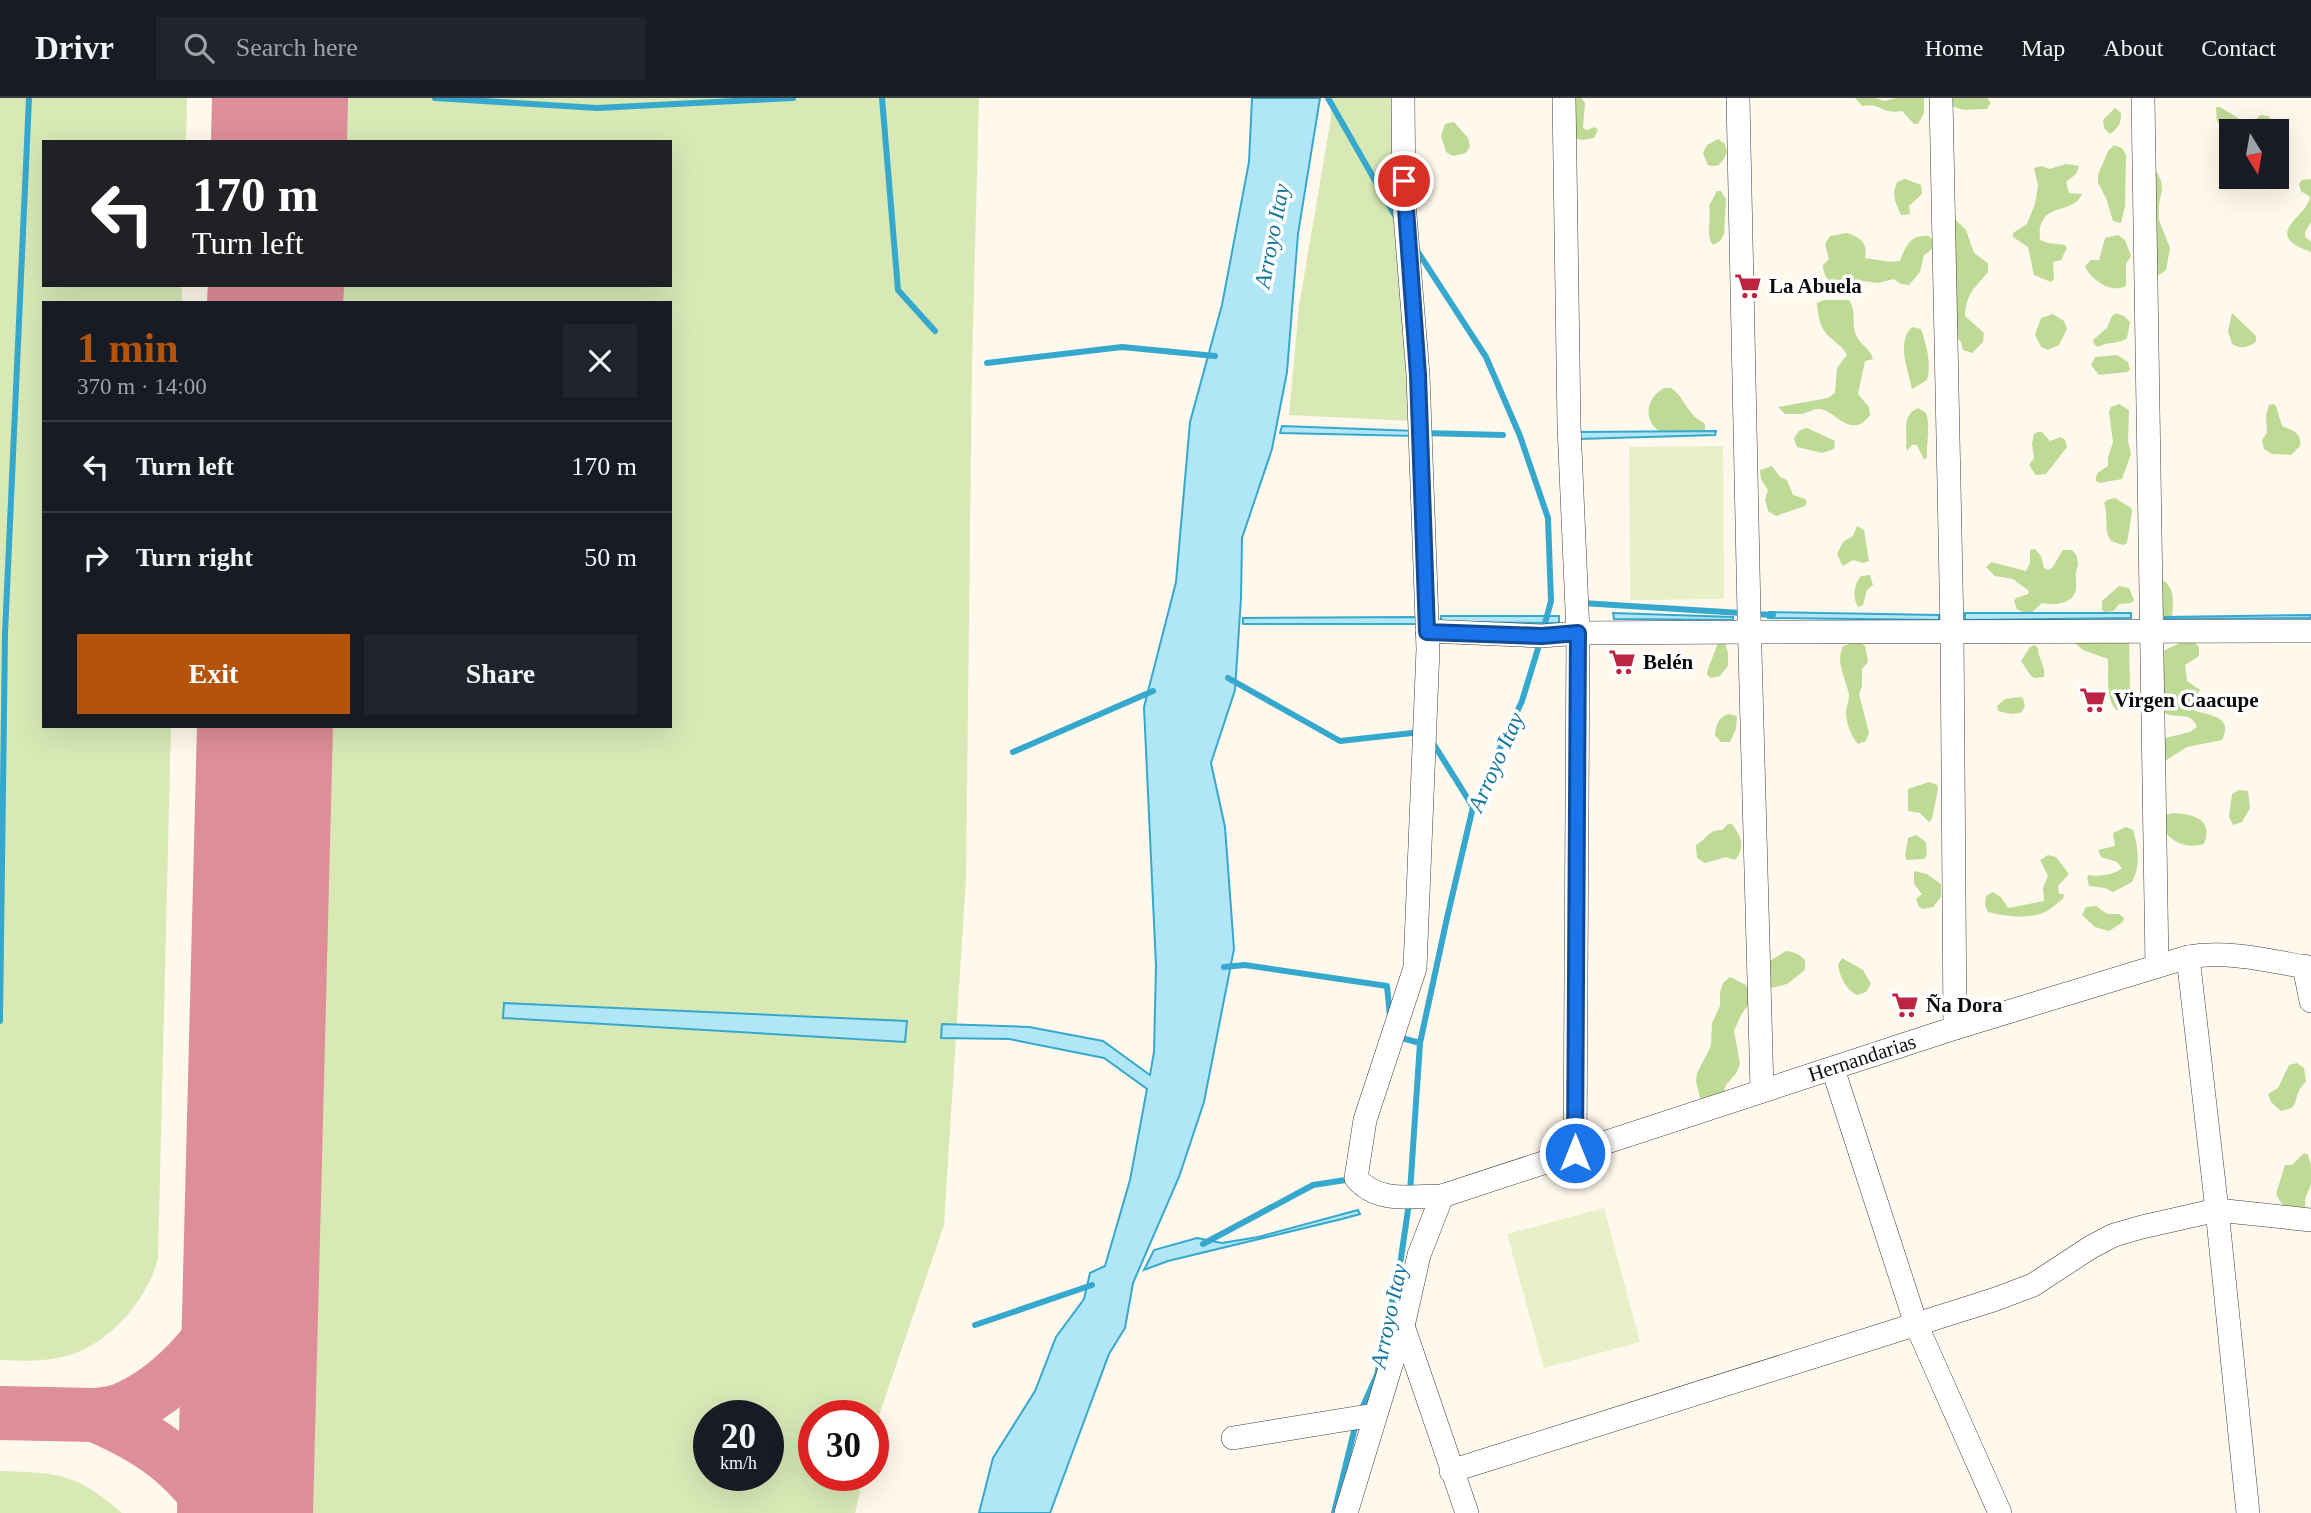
<!DOCTYPE html>
<html lang="en">
<head>
<meta charset="utf-8">
<style>
	:root { --surface:#171b24; --page:#20242c; --text:#f1f3f6; --muted:#9ea1a6; --line:#363941; --accent:#b45309 }
	body { margin:0; font-family:"Times New Roman",serif; background:var(--page); color:var(--text); height:100vh; display:flex; flex-direction:column; font-size:26px; white-space:nowrap }
	* { box-sizing:border-box; margin:0 }
	p { font-size:23px; color:var(--muted) }
	.icon { flex:none; width:38px; height:38px; fill:none; stroke:currentColor; stroke-width:2; stroke-linecap:round; stroke-linejoin:round }
	.map { position:relative; flex:1; overflow:hidden }
	.side { position:absolute; left:42px; top:203px; width:630px; height:427px; display:flex; flex-direction:column; background:var(--surface); border-radius:0px; box-shadow:0 7px 28px #0002 }
	.side>* { flex:none }
	.guide { position:absolute; left:42px; top:42px; width:630px; height:147px; border-radius:0px; box-shadow:0 7px 28px #0002; background:#202124; color:#fff; overflow:hidden }
	.needle { width:46px; rotate:169deg }
	.buttons { position:absolute; left:2219px; top:21px; display:grid; gap:14px }
	.buttons a { display:grid; place-items:center; width:70px; height:70px; border-radius:0px; background:var(--surface); box-shadow:0 7px 28px #0002; font-size:35px }
	.speed { position:absolute; left:693px; top:1302px; display:flex; gap:14px; font-size:35px; font-weight:700; text-align:center }
	.speed>* { display:grid; place-content:center; width:91px; height:91px; border-radius:50%; background:var(--surface); box-shadow:0 7px 28px #0002; line-height:1 }
	.speed small { font-size:18px; font-weight:400 }
	.speed .limit { border:10px solid #d22; background:#fff; color:#111 }
	.pin { position:absolute; display:grid; place-items:center; width:60px; height:60px; color:#fff; margin:-30px; border:4px solid #fff; border-radius:50%; box-shadow:0 2px 7px #0007 }
	.me { position:absolute; width:77px; margin:-38px; rotate:0deg; stroke-linejoin:round; filter:drop-shadow(0 0 5px #0008) }
	.turn { display:flex; align-items:center; gap:24px; height:147px; padding:0 35px; font-size:32px }
	.turn .icon { width:91px; height:91px; stroke-width:2.5 }
	.turn b { display:block; font-size:49px; line-height:60px }
	.round { display:grid; place-items:center; flex:none; width:74px; height:74px; border-radius:0px; background:var(--page) }
	.summary { display:flex; align-items:center; justify-content:space-between; height:119px; padding:0 35px }
	h1 { font-size:42px; font-weight:700; line-height:52px; color:var(--accent) }
	.button { display:flex; gap:14px; margin-top:auto; padding:14px 35px }
	.button a { flex:1; height:80px; border-radius:0px; background:var(--accent); color:#fff; font-size:28px; font-weight:700; line-height:80px; text-align:center }
	.button a+a { background:var(--page); color:var(--text) }
	ul { padding:0; list-style:none }
	li { display:flex; align-items:center; gap:21px; height:91px; padding:0 35px; border-top:2px solid var(--line) }
	li div { flex:1 }
	li b { display:block; font-size:26px }
	li em { font-style:normal }
	header { display:flex; align-items:center; gap:42px; box-sizing:border-box; height:98px; padding:0 35px; background:var(--surface); border-bottom:2px solid var(--line) }
	header strong { font-size:33px }
	nav { display:flex; gap:38px; margin-inline-start:auto; font-size:24px }
	.search { width:490px; height:63px; background:var(--page); display:flex; align-items:center; gap:18px; box-sizing:border-box; padding:0 24px; border-radius:0px; color:var(--muted); font-size:26px }
	.map>svg:first-child { display:block }
	.green { fill:#d8e9b6; fill-rule:evenodd }
	.forest { fill:#beda95 }
	.pitch { fill:#e8f0c8 }
	.water { fill:#b1e6f6; stroke:#37a8cd; stroke-width:2 }
	.lines { fill:none; stroke-linecap:round; stroke-linejoin:round }
	.stream { stroke:#37a8cd; stroke-width:6 }
	.taxiway { stroke:#de8e97; stroke-width:54 }
	.runway { stroke:#de8e97; stroke-width:136 }
	.minor-casing { stroke:#3f3f3f; stroke-width:24 }
	.minor { stroke:#fff; stroke-width:23 }
	.route-casing { stroke:#114b97; stroke-width:18 }
	.route { stroke:#1a73e8; stroke-width:12 }
	.labels { text-anchor:middle; dominant-baseline:central; stroke-width:7; stroke-linejoin:round; paint-order:stroke }
	.poi-label { font-size:21px; font-weight:bold; fill:#0c0c0c; stroke:#fff; text-anchor:start }
	.street-label { font-size:21px; fill:#0c0c0c; stroke:#fff }
	.water-label { font-size:23px; font-style:italic; fill:#16779e; stroke:#fff }
</style>
</head>
<body>
<header>
<strong>Drivr</strong>
<div class="search"><svg class="icon" aria-label="search" viewBox="0 0 24 24"><circle cx="10" cy="10" r="6"/><path d="M15 15l6 6"/></svg>Search here</div>
<nav><a>Home</a><a>Map</a><a>About</a><a>Contact</a></nav>
</header>
<div class="map">
<svg width="2311" height="1415" viewBox="0 0 2311 1415">
	<rect width="100%" height="100%" fill="#fff8ec"/>
	<g class="green">
		<path d="M0 0H187L186 44H44V187H182V205H44V628H171L158 1160C148 1201 111 1244 70 1257 47 1264 24 1263 0 1262Z"/>
		<path d="M345 0H979L972 268 966 780 944 1127 873 1335V1318H814V1377H864L855 1415H309L329 628H670V205H340V187H670V44H344ZM709 1318H768V1377H709Z"/>
		<polygon points="1331,0 1407,0 1411,323 1289,317 1299,208 1331,20"/>
		<path d="M0 1373C59 1375 76 1375 122 1415H0Z"/>
	</g>
	<g class="forest">
		<polygon points="1566,0 1581,0 1585,5 1583,30 1587,32 1595,29 1598,32 1594,40 1582,42 1573,40"/>
		<path d="M1855 0H1876L1884 3 1896 0H1924V15L1918 26H1914L1902 13C1881 17 1881 4 1862 8Z"/>
		<path d="M1944 0H1987L1991 4 1987 11C1968 11 1957 16 1944 0Z"/>
		<polygon points="2216,9 2220,9 2246,25 2254,24 2260,17 2269,18 2275,32 2231,33 2231,40 2217,23"/>
		<path d="M2115 10 2121 15C2121 25 2119 30 2110 36L2104 30 2103 22Z"/>
		<polygon points="1454,24 1468,40 1470,48 1466,55 1453,58 1446,54 1441,38 1445,26"/>
		<path d="M1718 41 1725 46 1727 54C1723 63 1720 71 1708 67L1703 55 1707 47Z"/>
		<polygon points="2114,47 2122,50 2126,57 2125,108 2121,125 2113,123 2106,100 2098,85 2098,77 2108,53"/>
		<path d="M2066 66 2079 68 2076 76 2066 84 2069 95 2082 96C2073 118 2036 102 2040 142L2048 145 2065 147 2067 150 2061 162 2053 164 2054 181 2051 184 2034 177 2028 149 2013 139V135L2027 126 2035 106 2038 88 2034 70 2042 68 2049 71Z"/>
		<polygon points="2153,73 2157,74 2161,83 2162,92 2159,106 2159,122 2170,150 2166,172 2159,177 2155,176"/>
		<polygon points="1905,81 1921,87 1922,96 1909,108 1910,116 1901,117 1895,103 1894,93 1897,84"/>
		<path d="M2311 81V124L2305 134V139L2311 144V154C2259 136 2308 119 2310 99L2301 93 2299 86 2302 82Z"/>
		<path d="M1717 93H1721L1726 101 1724 136 1720 143 1713 147C1705 136 1712 121 1709 108Z"/>
		<path d="M1955 121 1966 132 1974 155 1988 165V174C1975 190 1966 195 1965 218L1984 235 1983 244 1972 255 1963 252 1961 244 1955 237Z"/>
		<path d="M1847 135C1861 140 1868 145 1865 160L1891 164 1900 163C1906 147 1911 136 1929 138L1935 145 1931 152 1924 157 1920 174 1909 187 1901 186 1894 181 1878 185 1862 183 1849 194C1835 189 1823 182 1823 167L1829 161 1825 146 1830 138Z"/>
		<path d="M2118 137 2125 142 2131 158 2126 166V188C2111 196 2091 182 2085 168L2091 162H2099L2105 140Z"/>
		<path d="M1824 202H1849C1857 213 1851 224 1856 237 1860 247 1870 250 1873 261L1865 263 1858 296 1869 309 1870 317C1851 344 1833 309 1818 311 1813 311 1807 315 1802 316 1797 316 1791 316 1785 316L1778 309 1828 300 1835 295 1837 270 1847 257C1843 249 1838 247 1832 241 1820 232 1818 219 1817 205Z"/>
		<path d="M2116 215 2124 218 2130 224 2127 240C2118 247 2108 243 2098 249L2094 246 2093 242 2107 230 2112 218Z"/>
		<path d="M2232 215 2256 238V243C2250 250 2240 251 2232 246L2228 233Z"/>
		<polygon points="2053,216 2064,223 2067,231 2059,247 2048,252 2041,249 2035,237 2041,220"/>
		<path d="M1912 229 1921 231C1926 247 1932 265 1927 282L1912 291C1908 271 1896 244 1912 229Z"/>
		<polygon points="2117,257 2128,264 2130,272 2127,274 2099,277 2091,267 2095,259"/>
		<path d="M1664 290H1671C1682 297 1686 311 1695 319 1698 322 1702 323 1705 326V334C1694 337 1682 341 1671 338 1645 332 1640 304 1664 290Z"/>
		<path d="M2119 306 2129 312 2128 343 2131 356 2122 381 2100 385 2096 383C2095 375 2101 372 2108 368V360L2113 344 2109 314 2111 309Z"/>
		<path d="M2273 306 2276 308 2282 328C2292 332 2302 335 2300 348L2291 357 2272 356 2264 351 2262 342 2267 335 2266 317 2269 307Z"/>
		<path d="M1918 310 1926 315C1931 328 1926 345 1927 359L1924 362 1917 347H1912L1907 353 1906 349C1908 334 1901 317 1918 310Z"/>
		<path d="M1807 330 1835 343 1834 351 1822 355 1797 349 1794 341C1797 334 1800 331 1807 330Z"/>
		<polygon points="2038,334 2042,334 2050,343 2061,339 2065,342 2067,349 2046,376 2036,377 2029,367 2034,360 2032,345 2034,336"/>
		<polygon points="1772,368 1780,379 1787,382 1793,397 1805,401 1807,404 1805,408 1776,418 1768,413 1765,401 1768,392 1761,381 1760,372"/>
		<path d="M2115 400 2131 410 2132 414 2127 445 2123 447 2111 443C2103 432 2109 418 2104 405L2107 402Z"/>
		<polygon points="1857,428 1864,432 1869,463 1863,465 1853,462 1843,468 1837,456 1843,444 1853,438"/>
		<path d="M2035 451 2041 458 2044 470 2048 472 2052 470 2063 452H2072L2077 458 2078 467C2074 480 2077 478 2076 490 2075 506 2054 508 2042 505L2029 517 2017 511 2014 503 2016 500 2028 496 2029 493 2013 481 1995 478 1986 469 1991 464 2026 473 2030 465V452Z"/>
		<path d="M1870 477 1873 487 1867 492 1863 507 1858 509C1852 499 1854 486 1861 478Z"/>
		<path d="M2162 482C2176 489 2173 507 2172 521L2169 524H2161Z"/>
		<polygon points="2119,488 2129,490 2134,502 2131,505 2119,506 2114,513 2105,514 2102,512 2102,503"/>
		<path d="M2129 538 2130 592 2125 610 2116 612C2105 598 2109 578 2108 561L2083 552 2076 546 2077 541Z"/>
		<path d="M1724 542 1728 555V568L1720 578 1711 580 1707 577C1707 570 1715 555 1717 547Z"/>
		<path d="M1858 543 1865 548 1868 564 1862 571V588L1859 596 1869 635 1866 643 1858 646C1851 638 1846 625 1846 614 1846 609 1849 603 1849 597 1846 579 1835 566 1843 548Z"/>
		<path d="M2184 543H2193L2199 549V558L2185 567 2187 583 2200 592 2191 607 2195 613C2211 617 2234 620 2222 642L2187 649 2165 663 2158 658 2165 640 2190 634 2197 629C2191 613 2180 621 2167 616 2163 615 2160 612 2157 610L2155 557Z"/>
		<path d="M2034 547 2038 550C2038 561 2046 568 2044 579L2035 580 2031 578 2021 563 2030 549Z"/>
		<polygon points="2019,599 2023,600 2025,608 2021,615 2011,616 1998,613 1997,608 2005,601"/>
		<path d="M1729 616 1737 618 1736 631 1730 644H1721L1715 637C1716 627 1718 619 1729 616Z"/>
		<polygon points="1929,684 1937,687 1938,691 1932,721 1929,724 1920,715 1908,713 1908,691"/>
		<polygon points="2239,692 2248,693 2250,710 2242,724 2233,727 2229,719 2232,696"/>
		<path d="M2173 715C2193 716 2214 721 2204 746 2188 750 2176 747 2165 734L2166 717Z"/>
		<path d="M1728 726H1732C1741 738 1746 749 1735 762L1726 759 1705 765 1697 760 1696 747C1708 740 1708 732 1722 732Z"/>
		<path d="M2126 729 2133 732C2138 749 2141 768 2132 784L2113 794 2105 790 2089 788 2087 780 2089 777C2098 779 2115 777 2122 770L2117 764 2101 759 2098 752 2115 748 2113 735Z"/>
		<polygon points="1916,737 1926,744 1927,757 1924,761 1907,762 1905,758 1908,740"/>
		<path d="M2048 757 2056 759 2069 776 2058 788 2059 796H2064L2063 801C2057 805 2051 811 2045 814 2028 822 2005 818 1988 814L1985 807 1986 798 1993 794 2001 799 2008 810 2044 803 2043 790 2048 778 2040 762Z"/>
		<polygon points="1914,773 1927,776 1941,786 1941,799 1933,809 1923,811 1919,809 1916,801 1922,796 1914,786"/>
		<polygon points="2096,808 2107,816 2119,816 2124,820 2123,824 2109,833 2095,829 2082,817 2086,809"/>
		<path d="M1786 853C1795 854 1799 856 1805 862V872L1787 886 1767 891 1768 864Z"/>
		<path d="M1842 860 1863 872 1871 886 1866 894 1857 897C1846 892 1840 879 1838 867Z"/>
		<polygon points="1730,879 1746,887 1751,903 1741,917 1734,933 1740,966 1737,974 1726,987 1723,996 1706,1006 1700,1000 1696,983 1697,975 1711,948 1712,925 1720,908 1720,894 1723,885"/>
		<path d="M2297 965 2304 970 2306 983C2304 987 2300 989 2299 993 2293 1005 2299 1010 2281 1013L2271 1004 2268 996 2278 990 2289 967Z"/>
		<polygon points="2304,1055 2308,1057 2311,1067 2311,1086 2305,1101 2305,1119 2283,1108 2276,1096 2285,1067 2292,1067"/>
	</g>
	<g class="pitch">
		<polygon points="1723,348 1724,501 1630,502 1629,349"/>
		<polygon points="1604,1110 1640,1244 1544,1270 1507,1136"/>
	</g>
	<g class="water">
		<polygon points="1252,0 1320,0 1298,136 1287,274 1272,351 1242,440 1241,500 1235,592 1211,665 1225,729 1234,851 1204,1004 1179,1079 1133,1185 1125,1230 1109,1256 1050,1415 979,1415 993,1360 1035,1293 1056,1239 1084,1201 1090,1175 1105,1168 1130,1082 1147,991 1104,960 1009,941 941,940 942,926 1029,929 1103,943 1150,977 1154,954 1156,868 1144,609 1176,484 1190,324 1222,207 1249,64"/>
		<polygon points="1282,328 1416,333 1415,338 1280,335"/>
		<polygon points="1716,333 1715,337 1579,341 1577,334"/>
		<polygon points="1769,514 1939,517 1939,522 1768,520"/>
		<polygon points="1613,515 1733,519 1733,522 1614,521"/>
		<polygon points="1965,515 2131,515 2131,520 1965,522"/>
		<polygon points="2311,517 2311,520 2165,521 2165,519"/>
		<polygon points="1441,518 1559,518 1559,525 1441,524"/>
		<polygon points="1416,519 1416,526 1243,526 1243,520"/>
		<polygon points="504,905 907,923 905,944 503,920"/>
		<polygon points="1358,1112 1360,1116 1342,1121 1168,1163 1144,1172 1154,1152 1197,1140 1222,1145 1258,1139"/>
	</g>
	<g class="lines">
		<g class="stream">
			<polyline points="435,0 597,10 793,0"/>
			<polyline points="882,0 898,192 935,233"/>
			<polyline points="1328,0 1397,121"/>
			<polyline points="1416,151 1486,259 1520,338 1548,420 1551,503 1543,533"/>
			<polyline points="987,265 1122,249 1215,258"/>
			<polyline points="1423,335 1503,337"/>
			<polyline points="1582,505 1773,517"/>
			<polyline points="1228,580 1340,643 1421,634"/>
			<polyline points="1433,645 1473,709"/>
			<polyline points="1013,654 1153,593"/>
			<polyline points="1224,869 1245,867 1387,888 1390,919"/>
			<polyline points="0,923 5,536 29,0"/>
			<polyline points="1398,939 1420,945"/>
			<polyline points="1410,1094 1420,945 1447,820 1473,709 1522,603 1540,544"/>
			<polyline points="1203,1146 1313,1087 1352,1081"/>
			<polyline points="975,1227 1092,1187"/>
			<polyline points="1360,1315 1377,1277 1401,1160 1409,1105"/>
			<polyline points="1334,1415 1356,1325"/>
		</g>
		<g class="taxiway">
			<polyline points="0,1315 95,1317"/>
			<path d="M219 1415C185 1365 151 1341 95 1317 104 1316 114 1315 122 1312 179 1289 221 1230 251 1179"/>
		</g>
		<g class="runway">
			<polyline points="279,44 280,0"/>
			<polyline points="275,205 276,187"/>
			<polyline points="245,1415 265,628"/>
		</g>
		<defs>
			<g id="minor">
				<path d="M1403 0 1404 105 1418 277 1428 551 1415 870 1365 1022 1356 1080C1378 1106 1412 1098 1442 1098L1955 930 2188 859C2229 852 2270 863 2311 870"/>
				<polyline points="1564,0 1569,327 1578,535 1575,1055"/>
				<polyline points="1738,0 1749,516 1762,992"/>
				<polyline points="1941,0 1952,532 1955,930"/>
				<polyline points="2143,0 2157,868"/>
				<polyline points="1427,533 1542,538 1578,535 1750,534 2311,533"/>
				<polyline points="2188,859 2217,1112 2248,1415"/>
				<polyline points="2304,868 2311,903"/>
				<polyline points="1833,971 1916,1226 2000,1415"/>
				<polyline points="1403,1228 1467,1415"/>
				<polyline points="1233,1340 1374,1317"/>
				<polyline points="1451,1373 1993,1202 2033,1187 2091,1149 2114,1137 2142,1129 2217,1112 2311,1122"/>
				<polyline points="1346,1415 1403,1228 1419,1157 1442,1098"/>
			</g>
		</defs>
		<use href="#minor" class="minor-casing"/>
		<use href="#minor" class="minor"/>
	</g>
	<g class="lines">
		<defs>
			<polyline id="route" points="1404,83 1418,277 1427,534 1542,538 1578,535 1575,1055"/>
		</defs>
		<use href="#route" class="route-casing"/>
		<use href="#route" class="route"/>
	</g>
	<defs>
		<symbol id="supermarket-bare" viewBox="-9 -9 18 18"><path d="M-6-5.5h2.5l.6 2H6L4.5 2H-2.5L-4.4-4H-6ZM-1.5 3.2a1.3 1.3 0 1 0 .1 0ZM3 3.2a1.3 1.3 0 1 0 .1 0Z" fill="#bc2442" stroke="#fff" stroke-width="2.5" paint-order="stroke"/></symbol>
	</defs>
	<g fill-rule="evenodd">
		<use href="#supermarket-bare" x="1729" y="169" width="38" height="38"/>
		<use href="#supermarket-bare" x="1603" y="545" width="38" height="38"/>
		<use href="#supermarket-bare" x="2074" y="583" width="38" height="38"/>
		<use href="#supermarket-bare" x="1886" y="888" width="38" height="38"/>
	</g>
	<g class="labels">
		<g class="poi-label">
			<text x="1769" y="188">La Abuela</text>
			<text x="1643" y="564">Belén</text>
			<text x="2114" y="602">Virgen Caacupe</text>
			<text x="1926" y="907">Ña Dora</text>
		</g>
		<g class="street-label">
			<text transform="translate(1862 960) rotate(-18)">Hernandarias</text>
		</g>
		<g class="water-label">
			<text transform="translate(1272 138) rotate(-79)">Arroyo Itay</text>
			<text transform="translate(1496 664) rotate(-66)">Arroyo Itay</text>
			<text transform="translate(1389 1218) rotate(-78)">Arroyo Itay</text>
		</g>
	</g>
</svg>
<div class="buttons">
<a><svg class="needle" viewBox="-14 -14 28 28"><path d="M0-13l5 13h-10z" fill="#e53935"/><path d="M0 13l5-13h-10z" fill="#9ea1a6"/></svg></a>
</div>
<div class="speed"><div>20<small>km/h</small></div><div class="limit">30</div></div>
<div class="pin" style="left:1404px;top:83px;background:#d93025"><svg class="icon" aria-label="arrive" viewBox="0 0 24 24"><path d="M6 21V4h12l-3 4 3 4H6"/></svg></div>
<svg class="me" style="left:1575px;top:1055px" viewBox="-20 -20 40 40"><circle r="17" fill="#1a73e8" stroke="#fff" stroke-width="3"/><path d="M0-11L8 9 0 5-8 9z" fill="#fff"/></svg>
<div class="guide">
<div class="turn"><svg class="icon" aria-label="left" viewBox="0 0 24 24"><path d="M17 20v-9H6M10 6l-5 5 5 5"/></svg><div><b>170 m</b>Turn left</div></div>
</div>
<section class="side">
<div class="summary"><div><h1>1 min</h1><p>370 m · 14:00</p></div><a class="round"><svg class="icon" aria-label="close" viewBox="0 0 24 24"><path d="M6 6l12 12M18 6L6 18"/></svg></a></div>
<ul>
<li><svg class="icon" aria-label="left" viewBox="0 0 24 24"><path d="M17 20v-9H6M10 6l-5 5 5 5"/></svg><div><b>Turn left</b></div><em>170 m</em></li>
<li><svg class="icon" aria-label="right" viewBox="0 0 24 24"><path d="M7 20v-9h11M14 6l5 5-5 5"/></svg><div><b>Turn right</b></div><em>50 m</em></li>
</ul>
<div class="button"><a>Exit</a><a>Share</a></div>
</section>
</div>
</body>
</html>
